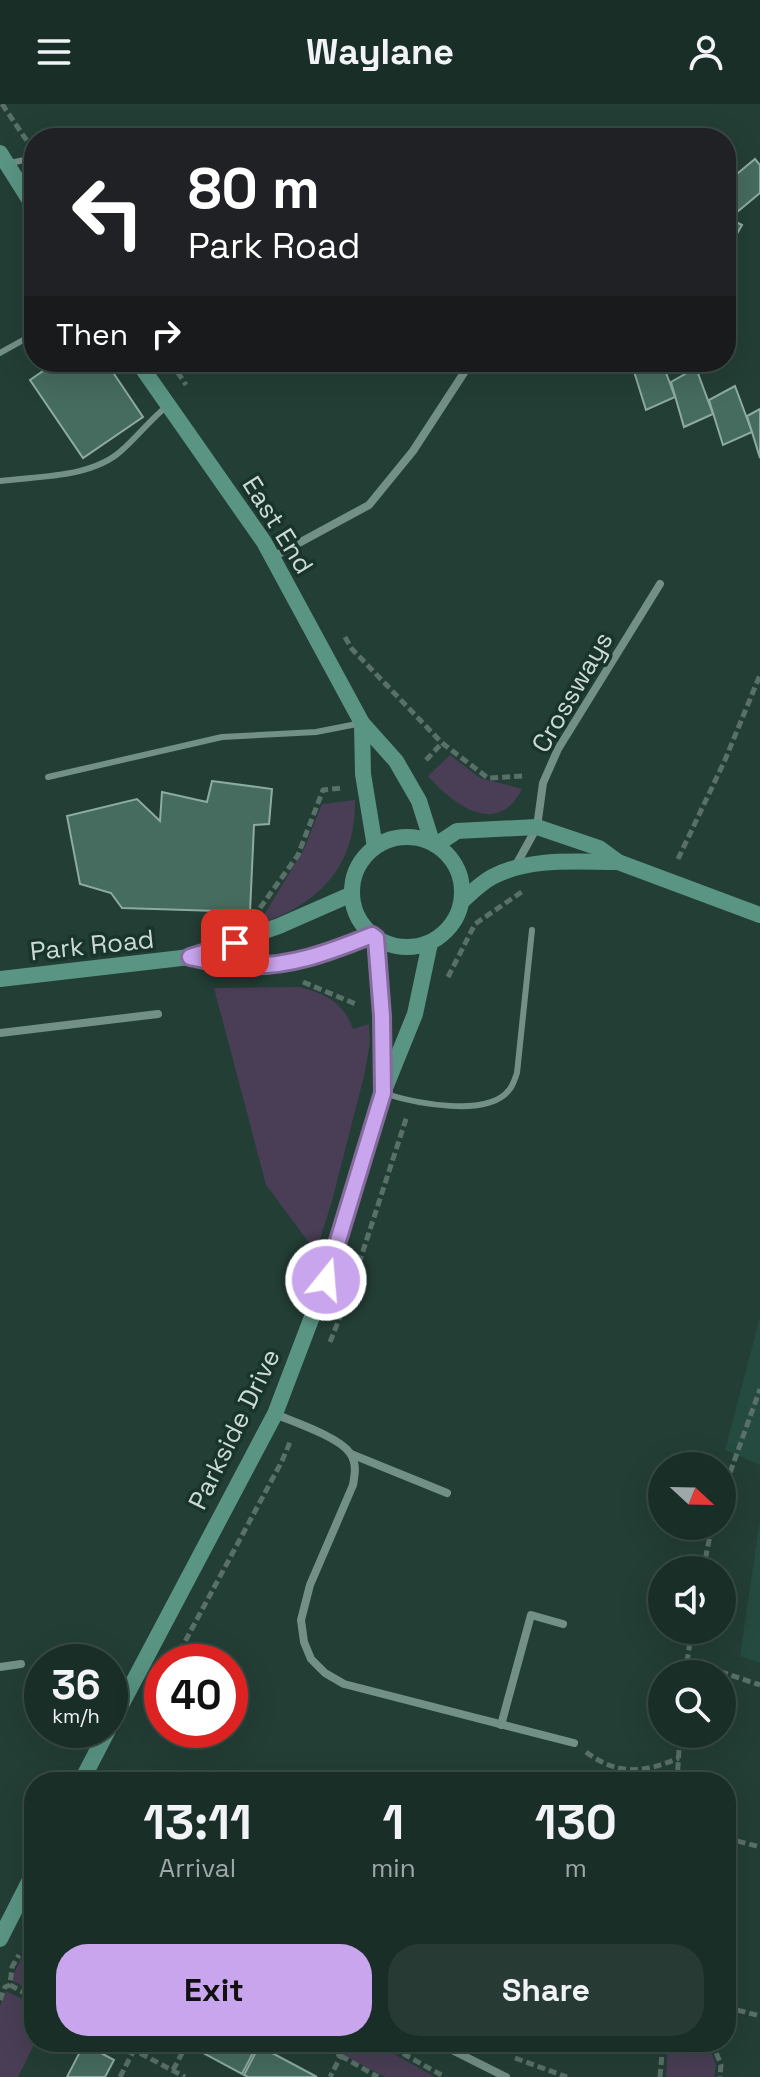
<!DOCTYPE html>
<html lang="en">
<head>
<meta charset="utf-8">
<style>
	:root { --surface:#1a2e28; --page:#273a34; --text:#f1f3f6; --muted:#9fa8a8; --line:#384a45; --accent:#c9a5ee }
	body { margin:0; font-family:"Space Grotesk",sans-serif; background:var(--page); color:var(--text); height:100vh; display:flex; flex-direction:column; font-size:30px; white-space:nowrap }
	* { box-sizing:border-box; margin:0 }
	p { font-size:26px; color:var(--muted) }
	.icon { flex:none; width:44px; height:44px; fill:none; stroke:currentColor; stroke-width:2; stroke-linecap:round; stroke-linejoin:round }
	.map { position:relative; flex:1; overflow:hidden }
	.panel { position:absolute; left:24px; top:1668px; width:712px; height:280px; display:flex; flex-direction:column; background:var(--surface); border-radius:32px; box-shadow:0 8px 32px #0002,0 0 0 2px var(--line) }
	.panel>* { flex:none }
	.top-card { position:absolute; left:24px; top:24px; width:712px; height:244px; border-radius:32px; box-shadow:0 8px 32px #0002,0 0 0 2px var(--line); background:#202124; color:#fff; overflow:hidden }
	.needle { width:52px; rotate:112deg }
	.controls { position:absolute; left:648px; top:1348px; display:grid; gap:16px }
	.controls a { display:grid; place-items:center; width:88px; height:88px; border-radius:50%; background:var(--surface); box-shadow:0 8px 32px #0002,0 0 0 2px var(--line); font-size:40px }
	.speed { position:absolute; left:24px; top:1540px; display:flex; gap:16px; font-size:40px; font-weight:700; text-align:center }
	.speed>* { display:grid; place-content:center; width:104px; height:104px; border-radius:50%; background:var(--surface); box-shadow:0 8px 32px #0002,0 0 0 2px var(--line); line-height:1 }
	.speed small { font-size:20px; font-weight:400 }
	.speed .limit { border:12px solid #d22; background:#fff; color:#111 }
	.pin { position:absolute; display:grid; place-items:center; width:68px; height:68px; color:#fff; margin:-34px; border-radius:16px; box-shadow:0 4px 12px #0006 }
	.me { position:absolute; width:88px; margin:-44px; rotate:17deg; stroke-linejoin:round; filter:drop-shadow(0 0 6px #0008) }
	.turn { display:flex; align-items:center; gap:28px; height:168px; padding:0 32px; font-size:36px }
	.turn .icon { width:104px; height:104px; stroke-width:2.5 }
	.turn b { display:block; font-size:56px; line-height:68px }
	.then { display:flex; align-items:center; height:76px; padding:0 32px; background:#0003; gap:16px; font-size:30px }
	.eta { display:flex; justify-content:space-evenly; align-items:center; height:136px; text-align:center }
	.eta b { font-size:48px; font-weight:600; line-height:56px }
	.action { display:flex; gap:16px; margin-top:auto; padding:16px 32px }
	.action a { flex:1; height:92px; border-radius:32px; background:var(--accent); color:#111; font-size:32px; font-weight:600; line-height:92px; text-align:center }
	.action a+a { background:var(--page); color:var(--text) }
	header { display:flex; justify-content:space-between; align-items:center; height:104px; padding:0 32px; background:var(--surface); font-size:36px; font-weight:600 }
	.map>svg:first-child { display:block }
	.built { fill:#254a3f }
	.green { fill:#493e55 }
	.building { fill:#466b5f; stroke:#8daca1; stroke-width:2 }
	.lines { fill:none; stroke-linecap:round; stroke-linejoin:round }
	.path { stroke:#597068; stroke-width:5; stroke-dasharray:8 4; stroke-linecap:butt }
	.lane { stroke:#739086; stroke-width:6 }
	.street { stroke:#739086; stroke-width:8 }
	.secondary { stroke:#5a9584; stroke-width:16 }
	.route-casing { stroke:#836b9b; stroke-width:20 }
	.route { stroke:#c9a5ee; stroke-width:14 }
	.labels { text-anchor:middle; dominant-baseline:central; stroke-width:7; stroke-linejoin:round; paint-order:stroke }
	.street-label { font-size:26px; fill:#cbdad4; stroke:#18342b }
</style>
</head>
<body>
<header><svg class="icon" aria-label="menu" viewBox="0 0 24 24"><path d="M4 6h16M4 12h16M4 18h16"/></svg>Waylane<svg class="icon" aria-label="person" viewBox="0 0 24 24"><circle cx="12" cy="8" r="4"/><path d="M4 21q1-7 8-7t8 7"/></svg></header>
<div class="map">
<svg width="760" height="1973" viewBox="0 0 760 1973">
	<rect width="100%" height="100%" fill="#233e35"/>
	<g class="built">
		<polygon points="760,1213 760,1361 725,1346"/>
		<polygon points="760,1416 760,1559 740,1552"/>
	</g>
	<g class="green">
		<path d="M450 651 480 674 522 685C498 734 453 701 428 672Z"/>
		<path d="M355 696C356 761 321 798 263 819L261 816 304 745 322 700Z"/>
		<path d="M300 883C326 890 344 899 353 925L369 920 370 938 365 968 332 1097 316 1148 266 1081 214 884Z"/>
		<polygon points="34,1827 34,1888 11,1876"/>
		<polygon points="6,1887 34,1901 35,1938 18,1973 0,1973 0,1902"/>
		<polygon points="319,1938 373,1938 435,1973 385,1973"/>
		<polygon points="668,1938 707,1938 716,1961 714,1973 666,1973"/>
	</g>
	<g class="building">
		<polygon points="755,55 760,61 760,89 737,108 726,95 726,79"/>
		<polygon points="726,113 742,121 726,149"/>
		<polygon points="56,258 106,258 143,313 83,354 30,276"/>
		<polygon points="637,258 662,258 675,293 646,306 632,261"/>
		<polygon points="696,264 713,310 684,323 671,278"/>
		<polygon points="735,282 752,328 723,341 709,296"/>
		<polygon points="760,305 760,354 747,312"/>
		<polygon points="212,677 272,685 269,720 254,721 250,808 122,804 111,789 80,780 67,712 137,695 160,717 162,688 207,698"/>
		<polygon points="193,1938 251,1938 257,1941 242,1970 190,1942"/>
		<polygon points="84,1940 114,1956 105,1973 67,1973"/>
		<polygon points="259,1942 317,1973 248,1973 244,1971"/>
	</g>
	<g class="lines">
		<g class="path">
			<polyline points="2,0 27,37"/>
			<polyline points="171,258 186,281"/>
			<polyline points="345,533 352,545 442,639 488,674 524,672"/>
			<polyline points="426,656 442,639"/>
			<polyline points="678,755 725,656 760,571"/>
			<polyline points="260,804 298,751 323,686 342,684"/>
			<polyline points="448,873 475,820 523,787"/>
			<polyline points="303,878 358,901"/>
			<polyline points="330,1238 349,1190 407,1012"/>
			<polyline points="722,1391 760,1285"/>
			<polyline points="703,1466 712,1422"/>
			<polyline points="686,1556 760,1581"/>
			<polyline points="174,1558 282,1357 291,1336"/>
			<polyline points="685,1570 692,1526"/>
			<path d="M586 1648C618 1672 644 1669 679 1654"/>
			<polyline points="677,1678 680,1630"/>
			<polyline points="726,1734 760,1743"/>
			<polyline points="10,1881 34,1894"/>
			<polyline points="0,1896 5,1883 10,1881 12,1863 19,1851"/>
			<polyline points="726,1903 760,1912"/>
			<polyline points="119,1938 185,1973"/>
			<polyline points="316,1938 341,1952 330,1973"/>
			<polyline points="382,1938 445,1973"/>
			<polyline points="712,1938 721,1961 720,1973"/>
			<polyline points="341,1952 378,1973"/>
			<polyline points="515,1954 567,1973"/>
			<polyline points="173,1966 188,1938"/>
			<polyline points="120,1973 134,1946"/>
			<polyline points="660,1973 663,1938"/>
		</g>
		<g class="lane">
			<polyline points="10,59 34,54"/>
			<polyline points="0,249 34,230"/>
			<path d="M0 377C37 372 91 374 121 347 137 333 149 317 166 303"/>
			<polyline points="48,673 222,633 316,628 362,619"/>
			<path d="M386 990C415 999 488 1014 509 986 513 982 515 974 517 969L532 826"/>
		</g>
		<g class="street">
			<polyline points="273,453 369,401 413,347 471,258"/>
			<polyline points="516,761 537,723 543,679 558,645 660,480"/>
			<polyline points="0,929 158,910"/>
			<path d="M275 1310C294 1318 339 1333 350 1349 357 1359 355 1370 353 1381L310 1481 301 1516 304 1538 311 1555 325 1569 344 1580 574 1639"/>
			<polyline points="351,1350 447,1389"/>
			<polyline points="0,1563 21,1560"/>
			<polyline points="501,1621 531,1511 563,1520"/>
			<polyline points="436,1938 506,1973"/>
		</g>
		<g class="secondary">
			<polyline points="0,49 34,103"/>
			<polyline points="138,258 264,438 362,619 396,657 419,697 432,738"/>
			<polyline points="362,619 363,670 375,743"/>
			<circle cx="407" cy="788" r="55"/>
			<polyline points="436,741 457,727 537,723 599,744 618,758 760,811"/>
			<path d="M462 797C471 789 481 779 492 773 530 753 576 758 618 758"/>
			<polyline points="376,834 382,912 383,980"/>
			<path d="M196 854C210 857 225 860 239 861 285 866 330 848 372 831"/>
			<polyline points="0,875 190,853 279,822 352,790"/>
			<polyline points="110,1622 275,1310 326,1176 383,989 415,910 430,839"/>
			<polyline points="81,1678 108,1626"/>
			<polyline points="0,1835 34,1768"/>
		</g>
	</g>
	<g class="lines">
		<defs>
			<path id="route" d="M235 839 190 853C206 856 223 860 239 861 286 865 330 848 372 831L376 834 382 912 383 989 326 1176"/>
		</defs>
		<use href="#route" class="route-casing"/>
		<use href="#route" class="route"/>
	</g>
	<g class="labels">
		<g class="street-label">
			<text transform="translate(278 421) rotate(58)">East End</text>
			<text transform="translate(572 588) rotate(-60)">Crossways</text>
			<text transform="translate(92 841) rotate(-6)">Park Road</text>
			<text transform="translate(234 1325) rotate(-64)">Parkside Drive</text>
		</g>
	</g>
</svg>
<div class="controls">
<a><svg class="needle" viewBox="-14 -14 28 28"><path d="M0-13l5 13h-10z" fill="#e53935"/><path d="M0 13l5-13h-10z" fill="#9fa8a8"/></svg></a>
<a><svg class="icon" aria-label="sound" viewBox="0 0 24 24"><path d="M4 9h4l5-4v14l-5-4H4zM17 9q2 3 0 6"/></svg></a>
<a><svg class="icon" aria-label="search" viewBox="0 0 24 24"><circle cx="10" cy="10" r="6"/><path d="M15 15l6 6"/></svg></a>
</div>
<div class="speed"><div>36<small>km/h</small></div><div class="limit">40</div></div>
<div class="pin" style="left:235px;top:839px;background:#d93025"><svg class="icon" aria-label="arrive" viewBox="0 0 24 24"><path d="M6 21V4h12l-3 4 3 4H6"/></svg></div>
<svg class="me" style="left:326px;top:1176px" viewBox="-20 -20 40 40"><circle r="17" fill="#c9a5ee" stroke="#fff" stroke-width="3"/><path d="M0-11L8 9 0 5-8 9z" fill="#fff"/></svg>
<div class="top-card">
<div class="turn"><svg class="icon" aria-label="left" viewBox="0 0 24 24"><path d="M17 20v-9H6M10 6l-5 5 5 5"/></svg><div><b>80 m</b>Park Road</div></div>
<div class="then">Then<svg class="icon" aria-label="right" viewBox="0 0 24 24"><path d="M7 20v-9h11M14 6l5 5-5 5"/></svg></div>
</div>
<section class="panel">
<div class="eta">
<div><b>13:11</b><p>Arrival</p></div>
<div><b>1</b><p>min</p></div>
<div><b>130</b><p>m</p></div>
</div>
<div class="action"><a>Exit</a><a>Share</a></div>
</section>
</div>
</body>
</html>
